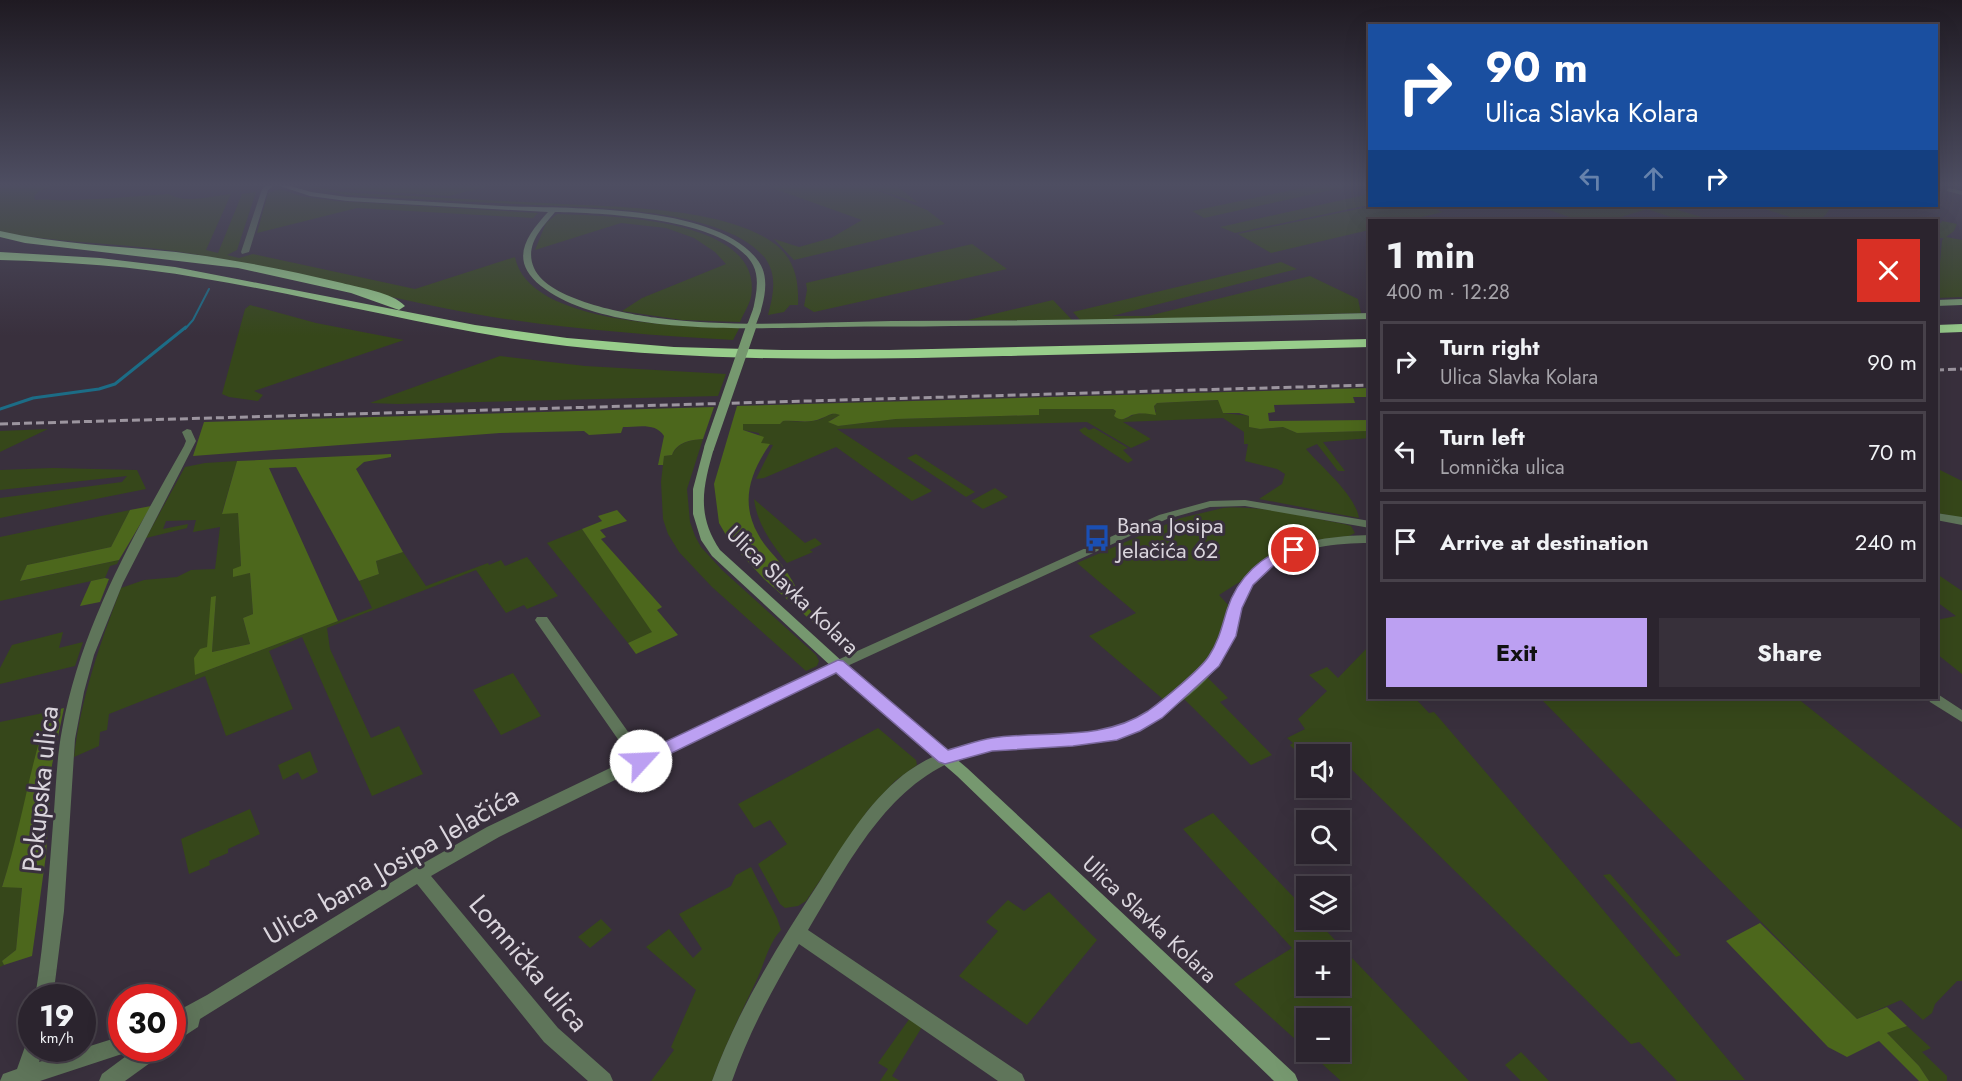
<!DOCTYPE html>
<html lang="en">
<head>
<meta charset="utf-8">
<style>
	:root { --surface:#2b242e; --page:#37303a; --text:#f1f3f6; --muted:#a6a4aa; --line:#47414a; --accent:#bca0f2 }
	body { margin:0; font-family:Jost,sans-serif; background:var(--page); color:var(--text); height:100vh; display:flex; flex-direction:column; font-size:22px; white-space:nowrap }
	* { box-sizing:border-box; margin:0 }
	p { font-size:20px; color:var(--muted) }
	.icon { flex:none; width:33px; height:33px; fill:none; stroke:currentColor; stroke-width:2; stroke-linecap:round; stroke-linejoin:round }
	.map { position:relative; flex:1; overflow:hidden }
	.drawer { position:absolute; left:1368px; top:219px; width:570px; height:480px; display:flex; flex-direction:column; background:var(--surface); border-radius:0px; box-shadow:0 6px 24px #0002,0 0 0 2px var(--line) }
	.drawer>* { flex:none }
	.guide { position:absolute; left:1368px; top:24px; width:570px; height:183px; border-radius:0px; box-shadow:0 6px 24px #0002,0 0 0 2px var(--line); background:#1a4fa0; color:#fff; overflow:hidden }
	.fabs { position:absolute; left:1296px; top:744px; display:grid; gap:12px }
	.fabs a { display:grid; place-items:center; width:54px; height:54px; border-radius:0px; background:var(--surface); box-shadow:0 6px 24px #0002,0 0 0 2px var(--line); font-size:30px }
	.speed { position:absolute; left:18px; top:984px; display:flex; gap:12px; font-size:30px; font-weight:700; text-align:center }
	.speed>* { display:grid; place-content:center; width:78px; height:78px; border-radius:50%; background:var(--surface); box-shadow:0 6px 24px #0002,0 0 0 2px var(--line); line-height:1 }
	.speed small { font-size:15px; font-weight:400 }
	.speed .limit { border:9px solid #d22; background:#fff; color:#111 }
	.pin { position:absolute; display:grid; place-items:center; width:51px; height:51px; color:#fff; margin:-26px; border:3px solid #fff; border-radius:50%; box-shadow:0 2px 6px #0007 }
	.me { position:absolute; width:66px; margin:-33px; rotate:65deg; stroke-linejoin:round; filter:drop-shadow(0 0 4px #0008) }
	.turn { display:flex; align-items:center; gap:21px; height:126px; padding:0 18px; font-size:27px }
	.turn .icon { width:78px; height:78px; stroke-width:2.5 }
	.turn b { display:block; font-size:42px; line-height:51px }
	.lanes { display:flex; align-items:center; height:57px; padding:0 18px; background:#0003; justify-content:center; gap:30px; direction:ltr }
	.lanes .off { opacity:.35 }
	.round { display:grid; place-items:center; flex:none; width:63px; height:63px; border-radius:0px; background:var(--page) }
	.summary { display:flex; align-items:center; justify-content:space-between; height:102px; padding:0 18px }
	h1 { font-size:36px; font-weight:700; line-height:45px }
	.button { display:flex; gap:12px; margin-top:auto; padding:12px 18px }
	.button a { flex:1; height:69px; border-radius:0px; background:var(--accent); color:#111; font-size:24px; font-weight:700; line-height:69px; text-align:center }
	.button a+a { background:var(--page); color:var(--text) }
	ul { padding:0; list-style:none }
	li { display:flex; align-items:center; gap:18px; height:81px; margin:0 12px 9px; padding:0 6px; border:3px solid var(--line); border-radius:0px }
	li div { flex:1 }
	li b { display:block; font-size:22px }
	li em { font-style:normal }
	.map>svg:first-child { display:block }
	.green { fill:#36471a; fill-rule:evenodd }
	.forest { fill:#4c671c }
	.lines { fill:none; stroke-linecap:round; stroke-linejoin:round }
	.stream-far1 { stroke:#1c6c86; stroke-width:2 }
	.stream { stroke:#1c6c86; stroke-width:3 }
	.street { fill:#5f755a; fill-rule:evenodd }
	.secondary { fill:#76986f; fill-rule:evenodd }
	.highway { fill:#98cd8b; fill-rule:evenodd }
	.rail { stroke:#9c959f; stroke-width:3; stroke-dasharray:8 4; stroke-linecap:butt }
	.secondary-bridge-far1 { stroke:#76986f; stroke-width:8 }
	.secondary-bridge { stroke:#76986f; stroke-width:10 }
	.route { fill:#bca0f2; stroke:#7a689d; stroke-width:1.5 }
	.labels { text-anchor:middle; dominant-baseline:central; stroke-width:6; stroke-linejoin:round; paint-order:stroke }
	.poi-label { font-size:22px; fill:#dad5dd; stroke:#39303d; text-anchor:start }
	.street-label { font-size:22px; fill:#dad5dd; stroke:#39303d }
	.near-street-label { font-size:27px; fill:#dad5dd; stroke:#39303d }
</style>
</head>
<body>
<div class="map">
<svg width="1962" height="1081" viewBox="0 0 1962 1081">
	<rect width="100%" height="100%" fill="#39303d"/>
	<g class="green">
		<path d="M0 185H57L39 191 34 196 35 200C49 199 60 201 73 200 105 199 137 196 169 194 184 204 213 196 231 194L206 250 218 253 242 194 256 192 237 250 227 255 239 258 253 254 415 289 515 257C528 325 686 327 740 327L733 340C647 335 560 329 475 314 382 297 291 272 199 255 133 243 66 244 0 232Z"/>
		<path d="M299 185C314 185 329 190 344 192 362 194 380 194 398 195 453 199 508 201 562 204 620 207 728 208 775 244 795 260 799 280 798 305H790L784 312 768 315C773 296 778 276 765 258 722 205 579 208 515 204 459 201 402 199 346 195Z"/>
		<polygon points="324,185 493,185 449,196 366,191"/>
		<polygon points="764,185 896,185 918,203 867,186 927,210 945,224 794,260 774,239 799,247 831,238 862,220"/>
		<polygon points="1316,185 1354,185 1204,218 1192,211"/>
		<polygon points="280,189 301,196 336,201 538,213 533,218 357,208 257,233 268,193"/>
		<polygon points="1369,194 1369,205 1235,233 1220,227"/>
		<polygon points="1372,206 1427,206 1443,212 1409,220 1370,220 1369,230 1271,253 1238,234"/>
		<polygon points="1538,206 1664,206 1712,220 1680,220 1647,209 1611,220 1578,220"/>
		<path d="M1755 206H1831C1829 211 1824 218 1818 220 1807 225 1768 209 1755 206Z"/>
		<path d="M557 214C606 216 765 217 751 297 749 306 743 314 740 322L682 320 622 311 642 298 726 264 715 252 694 238 666 228 621 223 535 250 546 223Z"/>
		<polygon points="1942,221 1957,224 1954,231 1946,237 1962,240 1962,297 1937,298 1942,240 1944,238 1937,238 1937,222 1941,223"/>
		<polygon points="972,244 1007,269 814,312 804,306 807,290 806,283"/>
		<polygon points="1281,262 1297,269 1112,316 1148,316 1310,276 1358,299 1361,313 1081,321 1073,312"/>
		<polygon points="1053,300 1073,321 968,320"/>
		<polygon points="250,305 316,323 404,340 254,391 263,395 258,401 229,397 222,394 245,309"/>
		<polygon points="500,356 585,366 726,374 718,396 398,404 370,403"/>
		<path d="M1219 400 1223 413 1250 416V427L1260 429 1283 427 1297 433 1369 431 1370 438 1323 442 1345 471H1338L1317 444 1306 449C1321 467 1355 494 1359 518L1259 499 1282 484 1285 474 1277 469 1245 461 1248 444H1244V432L1223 418 1123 422 1151 439 1131 448 1087 422 837 429 932 491 912 501 836 447 764 478 756 479 773 445 761 444 759 433 743 430 742 424H780L783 421C795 421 806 423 818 420 827 417 831 411 841 415L832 419 829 422 838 426 896 419 1039 415V409H1113L1116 411 1114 416 1125 419 1135 414 1156 412 1154 406 1157 403Z"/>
		<polygon points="1085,427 1089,430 1094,428 1128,448 1123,450 1133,460 1128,463 1083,434 1079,430"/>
		<polygon points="48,429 0,452 0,431"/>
		<path d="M703 439 687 489 690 522 695 536 701 547 722 570 816 655 819 661 817 666 806 671 712 587 679 552 668 534 663 519 661 482 664 456 672 455C678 442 690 440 703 439Z"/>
		<polygon points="916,454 975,492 966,497 907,458"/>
		<path d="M237 461 222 513 238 512 241 567 234 576 250 573 253 614 243 618 250 644 212 652 216 596 207 647 195 675 372 608 359 581 379 574 376 561 403 552 426 586 488 563 489 565 501 560 505 566 527 557 558 596 527 609 524 605 506 613 476 570 327 628 330 649 371 738 399 726 423 774 372 796 302 637 269 651 293 709 226 736 205 676 109 714 107 730 100 732 99 746 74 757C81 697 100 644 121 588L144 580 177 577 191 570 215 569 220 527 193 532 196 520 166 521 163 529 188 524 187 528 146 538 185 467 205 463Z"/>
		<polygon points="53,468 137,470 146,489 0,518 0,498 122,482 127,476 0,490 0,470"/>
		<polygon points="1936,468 1962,481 1962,518 1937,513"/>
		<polygon points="995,488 1008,497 983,509 971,501"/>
		<path d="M754 499 805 543 815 538 822 544 810 550 813 552 787 563C772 544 757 524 754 499Z"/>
		<path d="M1223 508C1263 505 1305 517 1344 524L1351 526 1355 533 1349 536 1308 541 1275 553 1264 559 1241 581 1219 595 1230 607 1223 635 1207 661 1164 700 1089 636 1136 613 1077 563 1181 518Z"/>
		<polygon points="130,510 111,547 27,565 21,581 119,560 117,564 110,566 105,578 0,601 0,537"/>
		<polygon points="582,529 653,632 628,643 547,543"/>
		<polygon points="1937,574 1962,591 1962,674 1937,654 1937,620 1956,616 1937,602"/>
		<polygon points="63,632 59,648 83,642 75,666 0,684 0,668 12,645"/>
		<polygon points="1369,646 1370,698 1415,698 1429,713 1434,712 1579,881 1745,1080 1677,1081 1639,1042 1631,1044 1340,758 1340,754 1331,750 1322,754 1306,754 1306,761 1290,745 1293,743 1287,738 1305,729 1298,719 1327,691 1309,675 1327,667 1338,678"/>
		<polygon points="513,673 541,716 501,735 473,690"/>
		<polygon points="1207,677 1228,698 1220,702 1272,755 1251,765 1183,698"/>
		<polygon points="1540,698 1797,698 1962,829 1962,981 1957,981 1935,1004 1932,1013 1923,1020 1901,1000 1857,1019"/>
		<polygon points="48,712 16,845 2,886 22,888 16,950 2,961 4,965 0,967 0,722"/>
		<polygon points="878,728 916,760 917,765 895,781 868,810 806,901 798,906 785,908 780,904 758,864 787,844 770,820 754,828 738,804"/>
		<polygon points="310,751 318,772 302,780 298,772 283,780 278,765"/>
		<polygon points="250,809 260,834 228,849 228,853 209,861 210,865 189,874 181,839"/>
		<path d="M1213 813 1306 910V920H1316L1469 1081H1341L1309 1052H1340V1018H1306V1049L1234 984 1292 948 1183 829ZM1340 952V986H1306V952Z"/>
		<path d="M751 867 777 918 781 930C769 943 765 961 758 977 742 1011 725 1045 712 1081H651L674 1050 671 1047 696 990 646 947 669 929 693 958 702 949 679 914 731 886 736 875Z"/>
		<polygon points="1610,874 1681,955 1676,957 1603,875"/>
		<polygon points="1049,892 1097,940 1027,1025 959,976 998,931 986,922 1008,900 1024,911"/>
		<polygon points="601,919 612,930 590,948 578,937"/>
		<polygon points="910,1018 922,1027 892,1076 900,1081 880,1081 888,1069 878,1063"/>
		<polygon points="1907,1026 1931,1048 1922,1052 1947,1076 1947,1081 1929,1081 1919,1066 1887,1033"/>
		<polygon points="1521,1052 1549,1081 1521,1081 1505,1065"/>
	</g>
	<g class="forest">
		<path d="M1369 388V397H1353L1355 403 1274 405 1275 412 1268 413 1269 421 1369 420V431L1297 433 1283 427 1260 429 1249 427V416L1239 413H1223L1218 400 1157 403 1154 406 1156 415C1150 414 1143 413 1136 414 1127 415 1124 424 1114 416L1116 411 1113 409H1039V415L896 419 838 426 828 422 840 415C832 412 830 415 822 418 810 424 796 420 783 421L780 424H743V430L764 437 761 443 770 444C750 473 740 502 758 534 765 548 778 558 786 571 795 583 800 598 810 610 817 618 833 628 832 639L764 579 730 542 719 523 714 484 737 406Z"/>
		<path d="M714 407 703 439C690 440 677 442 672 455L664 456 663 465H658L664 436C656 422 637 427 623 427L621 433 589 435 584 431 500 433 193 456 204 422Z"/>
		<polygon points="391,454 391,457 364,462 356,469 403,552 376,561 379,574 359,581 296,467 269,468 338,621 195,675 194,658 200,649 207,647 211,597 216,596 212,652 250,644 243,618 253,614 250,573 233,577 233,569 241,566 238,513 222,514 237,461"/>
		<polygon points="151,506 119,560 20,581 27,565 111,547 130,510"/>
		<polygon points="617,510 627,521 600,530 606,537 601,539 662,607 657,610 678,635 636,654 628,643 652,632 582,529 602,521 598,516"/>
		<polygon points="105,578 109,579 100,602 80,606 91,581"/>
		<path d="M64 708 52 765 46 855 32 956 4 965 2 961 16 950 22 888 2 887C21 829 29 769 48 712Z"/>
		<polygon points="1760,923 1857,1019 1887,1007 1907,1026 1887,1033 1919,1066 1929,1081 1919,1081 1879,1041 1847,1057 1828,1047 1726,941"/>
	</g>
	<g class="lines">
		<polyline class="stream-far1" points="185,329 193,320 209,289"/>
		<polyline class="stream" points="0,409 33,398 99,389 115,384 186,327"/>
		<g class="street">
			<polygon points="267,185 274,185 268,190 249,252 242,254 241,252 262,189"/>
			<polygon points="1949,188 1962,191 1962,195 1947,191 1947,189"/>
			<path d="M187 429 191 430 196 441 123 583 94 655 84 692 75 739 64 911 53 998H35C45 936 49 874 54 811 56 785 57 756 62 730 81 626 133 536 184 446L186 441 182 432Z"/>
			<polygon points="1245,500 1370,521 1370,528 1245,506 1210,507 1167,519 843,668 499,837 431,876 558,1028 610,1074 613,1081 588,1081 544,1042 417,884 200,1019 198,1027 172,1044 172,1014 207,995 413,869 487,827 631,758 537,623 535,620 537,617 547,617 643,753 833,662 1159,515 1210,501"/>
			<polygon points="1936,513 1962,517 1962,525 1936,520"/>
			<path d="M1370 535V543C1325 543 1269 550 1246 595 1237 614 1236 636 1225 655 1211 680 1186 698 1164 715 1126 744 1079 746 1034 747 1013 748 991 748 970 755 889 779 849 863 808 930L1022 1074 1025 1081H998L799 944C773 988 749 1032 732 1081H712C738 1009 778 945 820 881 844 843 868 803 903 775 924 759 949 748 975 742 1034 727 1097 746 1151 709 1172 695 1199 676 1212 653 1223 636 1225 615 1233 596 1257 545 1319 536 1370 535Z"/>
			<polygon points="1936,693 1962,710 1962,722 1930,702 1928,698 1936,698"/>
			<polygon points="122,1036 122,1048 130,1048 129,1052 122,1054 40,1081 0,1081 3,1074 17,1069 27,1041 32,1040 32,1048 44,1048 39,1062"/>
			<polygon points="137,1048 163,1048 161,1055 125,1081 99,1081 102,1074"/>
		</g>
		<g class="secondary">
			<path d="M277 185H287L311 192 347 197C399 200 450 203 502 206 568 209 711 203 756 258 769 273 766 292 761 310L757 313 753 310C756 295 760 279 753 265 728 218 603 213 555 212 542 228 524 245 534 268 548 300 626 314 658 318 735 328 814 322 892 321 1051 321 1210 317 1370 313V319C1230 322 1091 325 952 326 913 327 874 326 835 327 755 328 606 337 541 286 508 260 527 235 548 212L347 201 310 196Z"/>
			<polygon points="1962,299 1962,305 1936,306 1936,300"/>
			<path d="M709 445 714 448C703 487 696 514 720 550L856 674 967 768 1295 1074 1298 1081H1274L957 776 846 680 712 556 701 540 693 514V489L704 448Z"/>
		</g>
		<g class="highway">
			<path d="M0 231C58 244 117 246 176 252 232 259 287 270 342 283 360 288 392 292 405 306L399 310 351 293 238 268 25 243 0 237Z"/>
			<path d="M0 252 100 258 175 267 475 325 567 338 674 347 782 350H889L1370 339V347C1247 350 1125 353 1003 356 857 360 712 362 567 346 443 332 323 298 200 278 134 266 67 262 0 260Z"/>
			<polygon points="1962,324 1962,332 1936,333 1936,325"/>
		</g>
		<g class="rail">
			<polyline points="1936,370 1962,369"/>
			<polyline points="0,424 1370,385"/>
		</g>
		<polyline class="secondary-bridge-far1" points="750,329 757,310"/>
		<polyline class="secondary-bridge" points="709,448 751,327"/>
	</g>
	<linearGradient id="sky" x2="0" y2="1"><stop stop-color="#1f1a22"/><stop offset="0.55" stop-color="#4e4e62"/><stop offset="1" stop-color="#4e4e62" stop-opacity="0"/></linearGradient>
	<rect width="1962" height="336" fill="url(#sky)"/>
	<path class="route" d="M1294 546 1301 550 1298 553 1274 565 1253 585 1242 608 1236 636 1219 666 1162 718 1140 731 1117 740 1073 746 992 751 945 764 939 762 836 673 647 765 641 767 635 765 632 761 635 756 838 660 843 661 948 750C963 746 978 740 992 738 1045 730 1101 742 1148 711 1162 701 1201 669 1209 656 1219 641 1222 626 1227 610 1237 578 1262 554 1294 546Z"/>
	<defs>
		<symbol id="bus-bare" viewBox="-9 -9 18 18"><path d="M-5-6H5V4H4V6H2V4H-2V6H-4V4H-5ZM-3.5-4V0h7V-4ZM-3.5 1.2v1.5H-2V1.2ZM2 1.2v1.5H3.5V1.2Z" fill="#1a4fb4" stroke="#39303d" stroke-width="2.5" paint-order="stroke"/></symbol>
	</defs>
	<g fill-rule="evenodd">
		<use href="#bus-bare" x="1078" y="519" width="38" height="38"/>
	</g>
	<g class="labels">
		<g class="poi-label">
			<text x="1117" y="525">Bana Josipa<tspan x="1117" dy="25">Jelačića 62</tspan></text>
		</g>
		<g class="street-label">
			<text transform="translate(793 590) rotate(44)">Ulica Slavka Kolara</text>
			<text transform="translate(1150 919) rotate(43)">Ulica Slavka Kolara</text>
		</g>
		<g class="near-street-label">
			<text transform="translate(40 789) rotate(-84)">Pokupska ulica</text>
			<text transform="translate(391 865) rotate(-30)">Ulica bana Josipa Jelačića</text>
			<text transform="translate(529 963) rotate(50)">Lomnička ulica</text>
		</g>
	</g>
</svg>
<div class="fabs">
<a><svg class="icon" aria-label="sound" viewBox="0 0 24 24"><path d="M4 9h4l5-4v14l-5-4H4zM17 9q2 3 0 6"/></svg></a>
<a><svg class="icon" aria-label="search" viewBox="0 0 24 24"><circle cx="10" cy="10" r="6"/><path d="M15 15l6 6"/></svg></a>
<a><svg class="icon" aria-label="layers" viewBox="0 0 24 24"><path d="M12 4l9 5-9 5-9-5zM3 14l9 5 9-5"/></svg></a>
<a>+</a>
<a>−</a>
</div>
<div class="speed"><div>19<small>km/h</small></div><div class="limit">30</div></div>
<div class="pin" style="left:1294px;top:550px;background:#d93025"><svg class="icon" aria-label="arrive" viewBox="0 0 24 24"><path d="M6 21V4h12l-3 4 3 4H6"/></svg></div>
<svg class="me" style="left:641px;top:761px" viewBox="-20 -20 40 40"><circle r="19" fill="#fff"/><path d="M0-13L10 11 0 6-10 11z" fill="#bca0f2"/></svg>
<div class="guide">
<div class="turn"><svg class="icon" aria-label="right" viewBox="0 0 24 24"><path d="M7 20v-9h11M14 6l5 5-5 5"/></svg><div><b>90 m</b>Ulica Slavka Kolara</div></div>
<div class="lanes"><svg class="icon off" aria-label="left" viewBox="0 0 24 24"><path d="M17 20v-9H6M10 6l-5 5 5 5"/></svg><svg class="icon off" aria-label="ahead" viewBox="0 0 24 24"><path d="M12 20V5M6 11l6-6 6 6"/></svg><svg class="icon" aria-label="right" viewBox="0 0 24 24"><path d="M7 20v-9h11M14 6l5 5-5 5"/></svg></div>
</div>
<section class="drawer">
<div class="summary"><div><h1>1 min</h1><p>400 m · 12:28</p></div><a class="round" style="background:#d93025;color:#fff"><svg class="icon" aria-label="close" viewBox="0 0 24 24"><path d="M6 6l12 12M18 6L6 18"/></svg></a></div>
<ul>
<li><svg class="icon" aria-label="right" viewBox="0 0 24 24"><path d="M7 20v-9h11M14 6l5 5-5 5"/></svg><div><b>Turn right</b><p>Ulica Slavka Kolara</p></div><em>90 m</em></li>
<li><svg class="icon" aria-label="left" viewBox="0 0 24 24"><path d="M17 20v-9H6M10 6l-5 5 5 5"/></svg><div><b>Turn left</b><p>Lomnička ulica</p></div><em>70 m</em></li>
<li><svg class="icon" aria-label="arrive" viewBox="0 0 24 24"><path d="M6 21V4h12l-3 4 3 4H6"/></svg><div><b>Arrive at destination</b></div><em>240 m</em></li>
</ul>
<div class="button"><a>Exit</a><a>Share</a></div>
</section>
</div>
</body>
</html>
